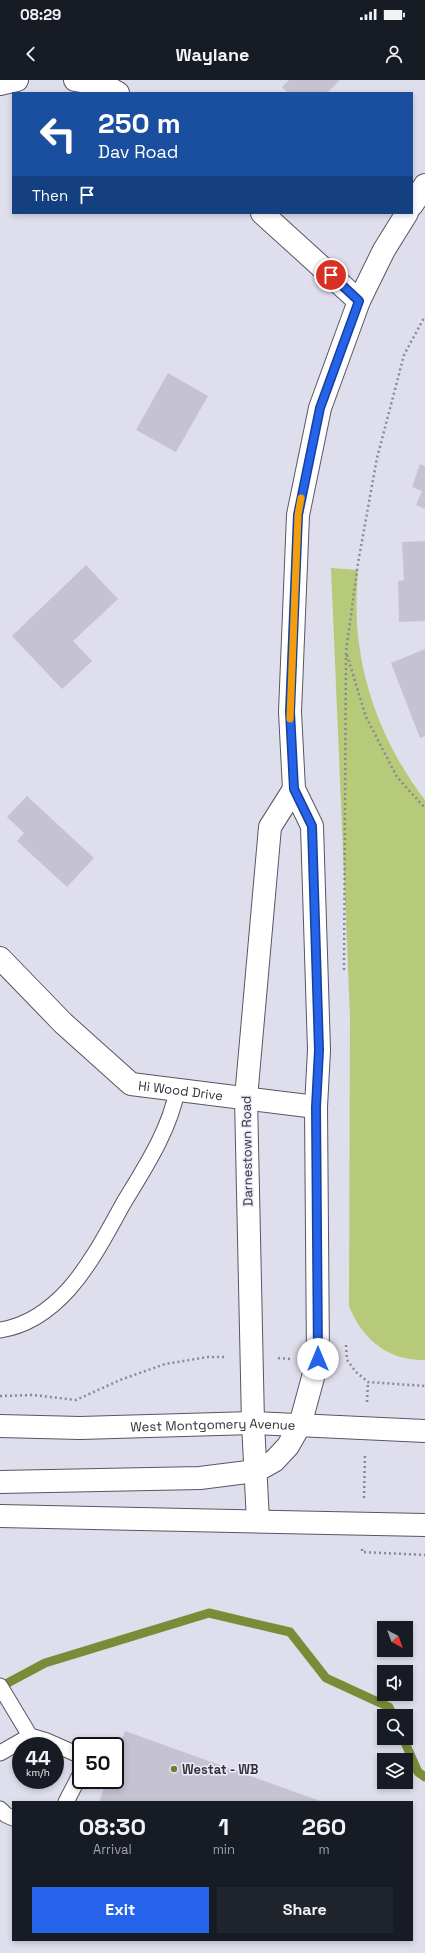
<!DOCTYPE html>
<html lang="en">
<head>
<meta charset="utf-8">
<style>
	:root { --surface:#171b24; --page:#20242c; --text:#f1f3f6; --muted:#9ea1a6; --accent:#2563eb }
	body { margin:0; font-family:"Space Grotesk",sans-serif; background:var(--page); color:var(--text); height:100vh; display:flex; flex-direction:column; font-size:15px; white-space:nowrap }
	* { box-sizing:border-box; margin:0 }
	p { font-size:13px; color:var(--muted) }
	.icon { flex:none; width:22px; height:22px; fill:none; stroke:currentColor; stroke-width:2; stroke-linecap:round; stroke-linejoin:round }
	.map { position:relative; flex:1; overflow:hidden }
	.details { position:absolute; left:12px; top:1721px; width:401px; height:140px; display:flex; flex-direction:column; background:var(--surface); border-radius:0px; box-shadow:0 2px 6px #0003 }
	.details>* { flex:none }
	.guide { position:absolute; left:12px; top:12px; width:401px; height:122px; border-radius:0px; box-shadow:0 2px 6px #0003; background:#1a4fa0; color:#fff; overflow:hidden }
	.needle { width:26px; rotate:139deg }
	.controls { position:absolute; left:377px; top:1541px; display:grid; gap:8px }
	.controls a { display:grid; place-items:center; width:36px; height:36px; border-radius:0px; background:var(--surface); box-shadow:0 2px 6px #0003; font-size:20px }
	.speed { position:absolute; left:12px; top:1657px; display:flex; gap:8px; font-size:20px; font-weight:700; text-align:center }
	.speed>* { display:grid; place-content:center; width:52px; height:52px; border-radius:50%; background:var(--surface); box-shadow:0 2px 6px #0003; line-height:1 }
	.speed small { font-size:10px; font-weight:400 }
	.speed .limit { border:2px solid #111; border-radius:6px; background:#fff; color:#111 }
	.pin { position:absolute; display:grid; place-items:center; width:34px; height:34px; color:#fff; margin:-17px; border:2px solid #fff; border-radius:50%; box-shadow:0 1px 4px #0007 }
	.me { position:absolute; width:44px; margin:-22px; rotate:0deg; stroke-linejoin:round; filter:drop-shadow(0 0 3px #0008) }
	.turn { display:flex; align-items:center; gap:14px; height:84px; padding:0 20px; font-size:18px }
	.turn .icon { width:52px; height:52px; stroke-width:2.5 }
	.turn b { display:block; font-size:28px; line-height:34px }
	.then { display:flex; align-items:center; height:38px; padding:0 20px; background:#0003; gap:8px; font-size:15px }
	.eta { display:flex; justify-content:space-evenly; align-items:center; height:68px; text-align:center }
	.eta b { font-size:24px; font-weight:600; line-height:28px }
	.button { display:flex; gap:8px; margin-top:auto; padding:8px 20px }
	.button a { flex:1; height:46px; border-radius:0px; background:var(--accent); color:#fff; font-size:16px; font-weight:600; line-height:46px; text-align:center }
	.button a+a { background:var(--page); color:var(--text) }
	.status { display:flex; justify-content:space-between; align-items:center; height:28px; padding:0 20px; background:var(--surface); direction:ltr }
	.status svg { height:11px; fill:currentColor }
	header { display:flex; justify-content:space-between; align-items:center; height:52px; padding:0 20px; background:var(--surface); font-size:18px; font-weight:600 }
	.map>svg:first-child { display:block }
	.green { fill:#b7ca7a }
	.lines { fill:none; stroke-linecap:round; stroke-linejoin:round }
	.stream { stroke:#7b8c39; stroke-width:9 }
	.building { fill:#c5c3d2 }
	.lane-casing { stroke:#585663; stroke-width:17 }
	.street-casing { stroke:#585663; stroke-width:24 }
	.secondary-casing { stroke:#585663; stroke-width:24 }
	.primary-casing { stroke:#585663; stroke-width:24 }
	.path { stroke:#898993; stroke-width:2.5; stroke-dasharray:2 3; stroke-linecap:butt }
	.lane { stroke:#fff; stroke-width:15 }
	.street { stroke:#fff; stroke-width:22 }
	.secondary { stroke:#fff; stroke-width:22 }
	.primary { stroke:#fff; stroke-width:22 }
	.route-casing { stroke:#184099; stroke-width:10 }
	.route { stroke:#2563eb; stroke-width:7 }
	.slow { stroke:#f59e0b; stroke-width:7 }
	.poi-dot { fill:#6f802f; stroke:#ecebfa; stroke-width:1.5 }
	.labels { text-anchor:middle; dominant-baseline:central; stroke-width:3; stroke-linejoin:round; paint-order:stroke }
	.street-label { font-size:13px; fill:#323237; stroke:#ecebfa }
	.poi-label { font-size:13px; font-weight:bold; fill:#323237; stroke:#ecebfa; text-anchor:start }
</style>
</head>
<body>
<div class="status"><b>08:29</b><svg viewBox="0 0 49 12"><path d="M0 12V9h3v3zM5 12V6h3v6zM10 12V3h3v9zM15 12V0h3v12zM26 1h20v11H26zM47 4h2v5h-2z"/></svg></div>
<header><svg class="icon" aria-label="back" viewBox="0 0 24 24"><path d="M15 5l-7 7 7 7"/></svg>Waylane<svg class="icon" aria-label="person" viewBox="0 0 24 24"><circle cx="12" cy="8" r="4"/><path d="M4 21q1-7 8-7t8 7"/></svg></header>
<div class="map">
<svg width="425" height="1873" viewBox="0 0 425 1873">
	<rect width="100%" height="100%" fill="#dfdeed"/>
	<path class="green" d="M331 488 358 490C357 508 356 525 357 543 361 608 386 669 425 720V1280C388 1281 362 1259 349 1226L350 936Z"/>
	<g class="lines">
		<g class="stream">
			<polyline points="0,1607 45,1583 209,1533 290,1552 326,1598 389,1627 393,1636"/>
			<polyline points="403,1658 418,1692 425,1697"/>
		</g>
	</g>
	<g class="building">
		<polygon points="289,0 340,0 328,12 329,13 288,13 282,7"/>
		<polygon points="168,293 208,316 176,372 136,350"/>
		<polygon points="420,384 425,386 425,429 416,425 422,411 412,407"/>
		<polygon points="425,461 425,541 399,542 398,501 404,500 402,462"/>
		<polygon points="86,485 118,519 73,561 92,581 62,609 12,556"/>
		<polygon points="425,569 425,656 420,658 391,583"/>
		<polygon points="27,716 94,778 67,807 17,761 24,753 7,737"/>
		<polygon points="125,1651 323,1722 99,1722 107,1700 115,1700 115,1679"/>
	</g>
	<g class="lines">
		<defs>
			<g id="lane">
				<path d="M0 1250C27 1246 51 1229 69 1209 91 1184 107 1153 123 1124 144 1089 170 1050 177 1010"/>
				<polyline points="0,1606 30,1656 47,1661 81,1676"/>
				<polyline points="0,1673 30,1656"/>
				<polyline points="66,1722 81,1693"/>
				<polyline points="0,1729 6,1735 13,1738"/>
			</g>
			<g id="street">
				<polyline points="75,0 104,5 118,13"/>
				<polyline points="0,4 17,0"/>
				<polyline points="262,133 359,221"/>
				<path id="s1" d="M0 878 63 943 131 1004 316 1027"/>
			</g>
			<g id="secondary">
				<polyline points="412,125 425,105"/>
				<polyline points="300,1345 318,1279 316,1027 319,970 312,746 294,709 290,632 298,435 320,328 359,221 384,170 407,133"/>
				<polyline points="258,1441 253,1343 246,1018 270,747 294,709"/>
			</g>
			<g id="primary">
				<path id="s2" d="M0 1346 80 1348 253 1343 425 1351"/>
				<polyline points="0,1402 200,1398 256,1391 274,1381 288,1366 300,1345"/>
				<polyline points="0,1436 425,1445"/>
			</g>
		</defs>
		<use href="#lane" class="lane-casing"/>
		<use href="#street" class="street-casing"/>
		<use href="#secondary" class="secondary-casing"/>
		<use href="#primary" class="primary-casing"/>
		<g class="path">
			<polyline points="347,575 366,637 397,697 425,728"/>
			<polyline points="344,890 346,572 358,483 377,378 404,275 425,236"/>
			<polyline points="346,1265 347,1280"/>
			<polyline points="278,1278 291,1279"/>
			<polyline points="347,1280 356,1292 368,1302 425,1306"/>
			<polyline points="0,1316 33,1315 76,1320 120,1300 165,1284 208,1277 227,1277"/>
			<polyline points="367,1322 368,1302"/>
			<polyline points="364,1418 365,1373"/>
			<polyline points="362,1469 362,1472 425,1475"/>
		</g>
		<use href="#lane" class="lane"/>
		<use href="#street" class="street"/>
		<use href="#secondary" class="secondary"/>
		<use href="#primary" class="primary"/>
	</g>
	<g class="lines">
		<defs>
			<polyline id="route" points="318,1279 316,1027 319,970 312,746 294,709 290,632 298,435 320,328 359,221 331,195"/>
		</defs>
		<use href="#route" class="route-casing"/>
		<use href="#route" class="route"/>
		<polyline class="slow" points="290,639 298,435 301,418"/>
	</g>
	<circle class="poi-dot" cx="174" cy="1689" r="4"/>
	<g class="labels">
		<g class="street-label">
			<text stroke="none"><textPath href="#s1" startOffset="232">Hi Wood Drive</textPath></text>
			<text transform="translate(247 1071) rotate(-91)">Darnestown Road</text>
			<text stroke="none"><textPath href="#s2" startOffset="213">West Montgomery Avenue</textPath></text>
		</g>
		<g class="poi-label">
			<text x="182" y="1689">Westat - WB</text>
		</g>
	</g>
</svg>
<div class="controls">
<a><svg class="needle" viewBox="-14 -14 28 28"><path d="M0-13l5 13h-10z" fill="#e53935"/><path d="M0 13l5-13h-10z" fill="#9ea1a6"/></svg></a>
<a><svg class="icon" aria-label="sound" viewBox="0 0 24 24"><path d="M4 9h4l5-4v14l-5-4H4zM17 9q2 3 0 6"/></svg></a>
<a><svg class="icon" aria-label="search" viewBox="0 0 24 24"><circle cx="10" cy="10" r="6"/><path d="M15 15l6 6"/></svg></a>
<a><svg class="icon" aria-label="layers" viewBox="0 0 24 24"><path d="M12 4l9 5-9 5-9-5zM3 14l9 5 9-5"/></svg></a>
</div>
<div class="speed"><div>44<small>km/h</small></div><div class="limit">50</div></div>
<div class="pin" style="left:331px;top:195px;background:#d93025"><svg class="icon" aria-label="arrive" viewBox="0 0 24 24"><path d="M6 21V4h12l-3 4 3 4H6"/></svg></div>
<svg class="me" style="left:318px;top:1279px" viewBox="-20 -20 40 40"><circle r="19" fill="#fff"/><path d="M0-13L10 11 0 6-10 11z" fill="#2563eb"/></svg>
<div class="guide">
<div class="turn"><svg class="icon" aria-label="left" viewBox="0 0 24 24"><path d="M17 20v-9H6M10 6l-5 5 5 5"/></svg><div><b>250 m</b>Dav Road</div></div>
<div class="then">Then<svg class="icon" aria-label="arrive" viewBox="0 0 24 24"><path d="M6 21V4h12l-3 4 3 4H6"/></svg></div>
</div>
<section class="details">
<div class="eta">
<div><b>08:30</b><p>Arrival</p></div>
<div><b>1</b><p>min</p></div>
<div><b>260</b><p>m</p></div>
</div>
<div class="button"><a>Exit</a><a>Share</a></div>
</section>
</div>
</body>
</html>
